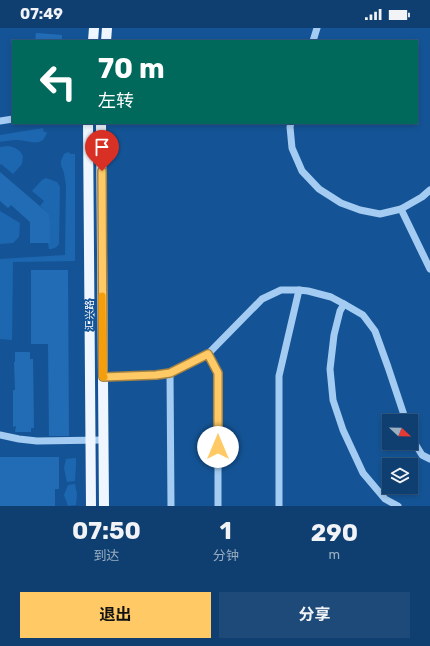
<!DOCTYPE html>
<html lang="zh">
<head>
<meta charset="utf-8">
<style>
	:root { --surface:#0f3f70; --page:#1d4a78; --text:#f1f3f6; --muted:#9bafc3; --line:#2f5883; --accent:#ffca66 }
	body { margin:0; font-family:Rubik,"Noto Sans SC",sans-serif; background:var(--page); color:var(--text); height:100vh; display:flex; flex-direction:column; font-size:15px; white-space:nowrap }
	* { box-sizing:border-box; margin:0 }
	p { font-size:13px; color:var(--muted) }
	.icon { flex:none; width:22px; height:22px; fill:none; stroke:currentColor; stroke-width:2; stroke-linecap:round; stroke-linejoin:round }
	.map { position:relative; height:478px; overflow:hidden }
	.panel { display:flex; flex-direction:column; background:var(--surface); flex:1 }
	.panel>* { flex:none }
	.top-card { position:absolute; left:12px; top:12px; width:406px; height:84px; border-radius:0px; box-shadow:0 2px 6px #0003,0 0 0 1px var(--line); background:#00695c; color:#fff; overflow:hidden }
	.needle { width:26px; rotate:112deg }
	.controls { position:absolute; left:382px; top:386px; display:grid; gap:8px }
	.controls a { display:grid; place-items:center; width:36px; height:36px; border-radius:0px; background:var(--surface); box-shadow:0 2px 6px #0003,0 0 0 1px var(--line); font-size:20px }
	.pin { position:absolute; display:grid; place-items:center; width:34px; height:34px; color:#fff; margin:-41px -17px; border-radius:50% 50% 50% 0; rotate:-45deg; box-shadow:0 0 4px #0007 }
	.pin .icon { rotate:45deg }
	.me { position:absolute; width:44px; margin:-22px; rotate:0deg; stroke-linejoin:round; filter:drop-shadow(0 0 3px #0008) }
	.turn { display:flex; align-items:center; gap:14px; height:84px; padding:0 20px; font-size:18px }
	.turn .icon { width:52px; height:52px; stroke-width:2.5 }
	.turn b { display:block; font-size:28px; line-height:34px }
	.eta { display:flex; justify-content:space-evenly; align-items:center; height:68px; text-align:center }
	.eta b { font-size:24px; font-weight:700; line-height:28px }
	.primary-button { display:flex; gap:8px; margin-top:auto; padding:8px 20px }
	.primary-button a { flex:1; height:46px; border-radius:0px; background:var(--accent); color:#111; font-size:16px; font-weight:700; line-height:46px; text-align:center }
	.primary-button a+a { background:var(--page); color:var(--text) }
	.status { display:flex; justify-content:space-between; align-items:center; height:28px; padding:0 20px; background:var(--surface); direction:ltr }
	.status svg { height:11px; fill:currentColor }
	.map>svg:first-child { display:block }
	.green { fill:#1c67b0 }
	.building { fill:#226cb5 }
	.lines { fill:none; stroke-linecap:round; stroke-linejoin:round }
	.minor { stroke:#a4ccf2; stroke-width:7 }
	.major { stroke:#f0f6ff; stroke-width:10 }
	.route-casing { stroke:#a68342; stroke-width:10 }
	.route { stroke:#ffca66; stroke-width:7 }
	.slow { stroke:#f59e0b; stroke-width:7 }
	.labels { text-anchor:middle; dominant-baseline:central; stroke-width:4; stroke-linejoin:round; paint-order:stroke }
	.street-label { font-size:10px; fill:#fff; stroke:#145496 }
</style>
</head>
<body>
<div class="status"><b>07:49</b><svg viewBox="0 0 49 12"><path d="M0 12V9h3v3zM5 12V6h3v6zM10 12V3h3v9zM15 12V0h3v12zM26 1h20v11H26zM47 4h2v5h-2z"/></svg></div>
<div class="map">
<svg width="430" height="478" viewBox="0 0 430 478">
	<rect width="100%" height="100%" fill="#145496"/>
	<g class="green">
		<path d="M43 100 44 104H47C42 122 28 111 16 112 11 112 5 113 0 114V107Z"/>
		<path d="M8 118C15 119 20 122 23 128L22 136 13 146 1 136 0 137V119Z"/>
		<polygon points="69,124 70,126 75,126 75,233 13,234 12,312 0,311 0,231 65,227 66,157 64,145 61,137 61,133 64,126"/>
		<path d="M46 150 57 154 60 159 59 216C57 220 53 221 49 221L48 215H50V193H49V186L40 178 44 173 32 163 42 152Z"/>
		<polygon points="0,183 20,195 19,209 13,215 0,216"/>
		<polygon points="76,430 76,438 75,453 67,454 64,440 66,431"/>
		<polygon points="75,456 77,466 76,477 68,478 64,467 68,457"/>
	</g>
	<g class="building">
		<polygon points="36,5 62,7 62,13 35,13"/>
		<polygon points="0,144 49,186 49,193 50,193 50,215 30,215 30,194 11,177 8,180 0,173"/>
		<polygon points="31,242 68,242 69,408 49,408 48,316 31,316"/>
		<polygon points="15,324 30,324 30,331 33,331 34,400 31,400 31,404 15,404 16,398 13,399 13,362 15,362 14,334 15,334"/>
		<polygon points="0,429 59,429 59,461 55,461 55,478 0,478"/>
	</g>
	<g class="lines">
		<g class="minor">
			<polyline points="313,13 317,0"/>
			<polyline points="0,93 13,91"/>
			<polyline points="291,95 290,99 292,120 302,143 319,161 341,175 360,182 380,186 401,181 422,169 430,162"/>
			<polyline points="401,181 430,241"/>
			<polyline points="344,276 340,283 334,307 330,341 333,372 343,402 363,445 385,471 398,478"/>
			<polyline points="208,326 218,345 218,478"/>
			<polyline points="170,345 171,478"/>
			<polyline points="103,349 156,347 170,345 207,327 262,271 281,262 299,262"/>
			<polyline points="0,407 19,411 37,413 103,412"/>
			<polyline points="411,409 422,427 430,431"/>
			<polyline points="279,478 279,348 299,262 308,263 331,269 344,276 363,287 375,303 388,339 406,393"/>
		</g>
		<g class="major">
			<polyline points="93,13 94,0"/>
			<polyline points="106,13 107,0"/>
			<polyline points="88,95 91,478"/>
			<polyline points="101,95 104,478"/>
		</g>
	</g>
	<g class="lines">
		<defs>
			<polyline id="route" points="102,143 103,349 156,347 170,345 208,326 218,345 218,419"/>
		</defs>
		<use href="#route" class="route-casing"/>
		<use href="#route" class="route"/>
		<polyline class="slow" points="102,268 103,349 104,349"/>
	</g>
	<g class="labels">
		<g class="street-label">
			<text transform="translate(90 287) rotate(-90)">汇兴路</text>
		</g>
	</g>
</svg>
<div class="controls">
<a><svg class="needle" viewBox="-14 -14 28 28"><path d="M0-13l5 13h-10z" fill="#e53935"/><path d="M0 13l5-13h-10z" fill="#9bafc3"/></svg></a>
<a><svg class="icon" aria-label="layers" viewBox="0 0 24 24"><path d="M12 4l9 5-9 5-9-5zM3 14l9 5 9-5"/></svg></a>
</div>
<div class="pin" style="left:102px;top:143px;background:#d93025"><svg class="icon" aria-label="arrive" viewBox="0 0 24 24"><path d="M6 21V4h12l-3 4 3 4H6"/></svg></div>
<svg class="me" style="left:218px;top:419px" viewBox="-20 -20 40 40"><circle r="19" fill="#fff"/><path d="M0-13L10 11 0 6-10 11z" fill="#ffca66"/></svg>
<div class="top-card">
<div class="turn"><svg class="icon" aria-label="left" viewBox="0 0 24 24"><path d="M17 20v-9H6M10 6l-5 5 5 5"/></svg><div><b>70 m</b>左转</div></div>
</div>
</div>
<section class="panel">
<div class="eta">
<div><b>07:50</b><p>到达</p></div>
<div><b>1</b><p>分钟</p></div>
<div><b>290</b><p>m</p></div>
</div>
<div class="primary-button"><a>退出</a><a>分享</a></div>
</section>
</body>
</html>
